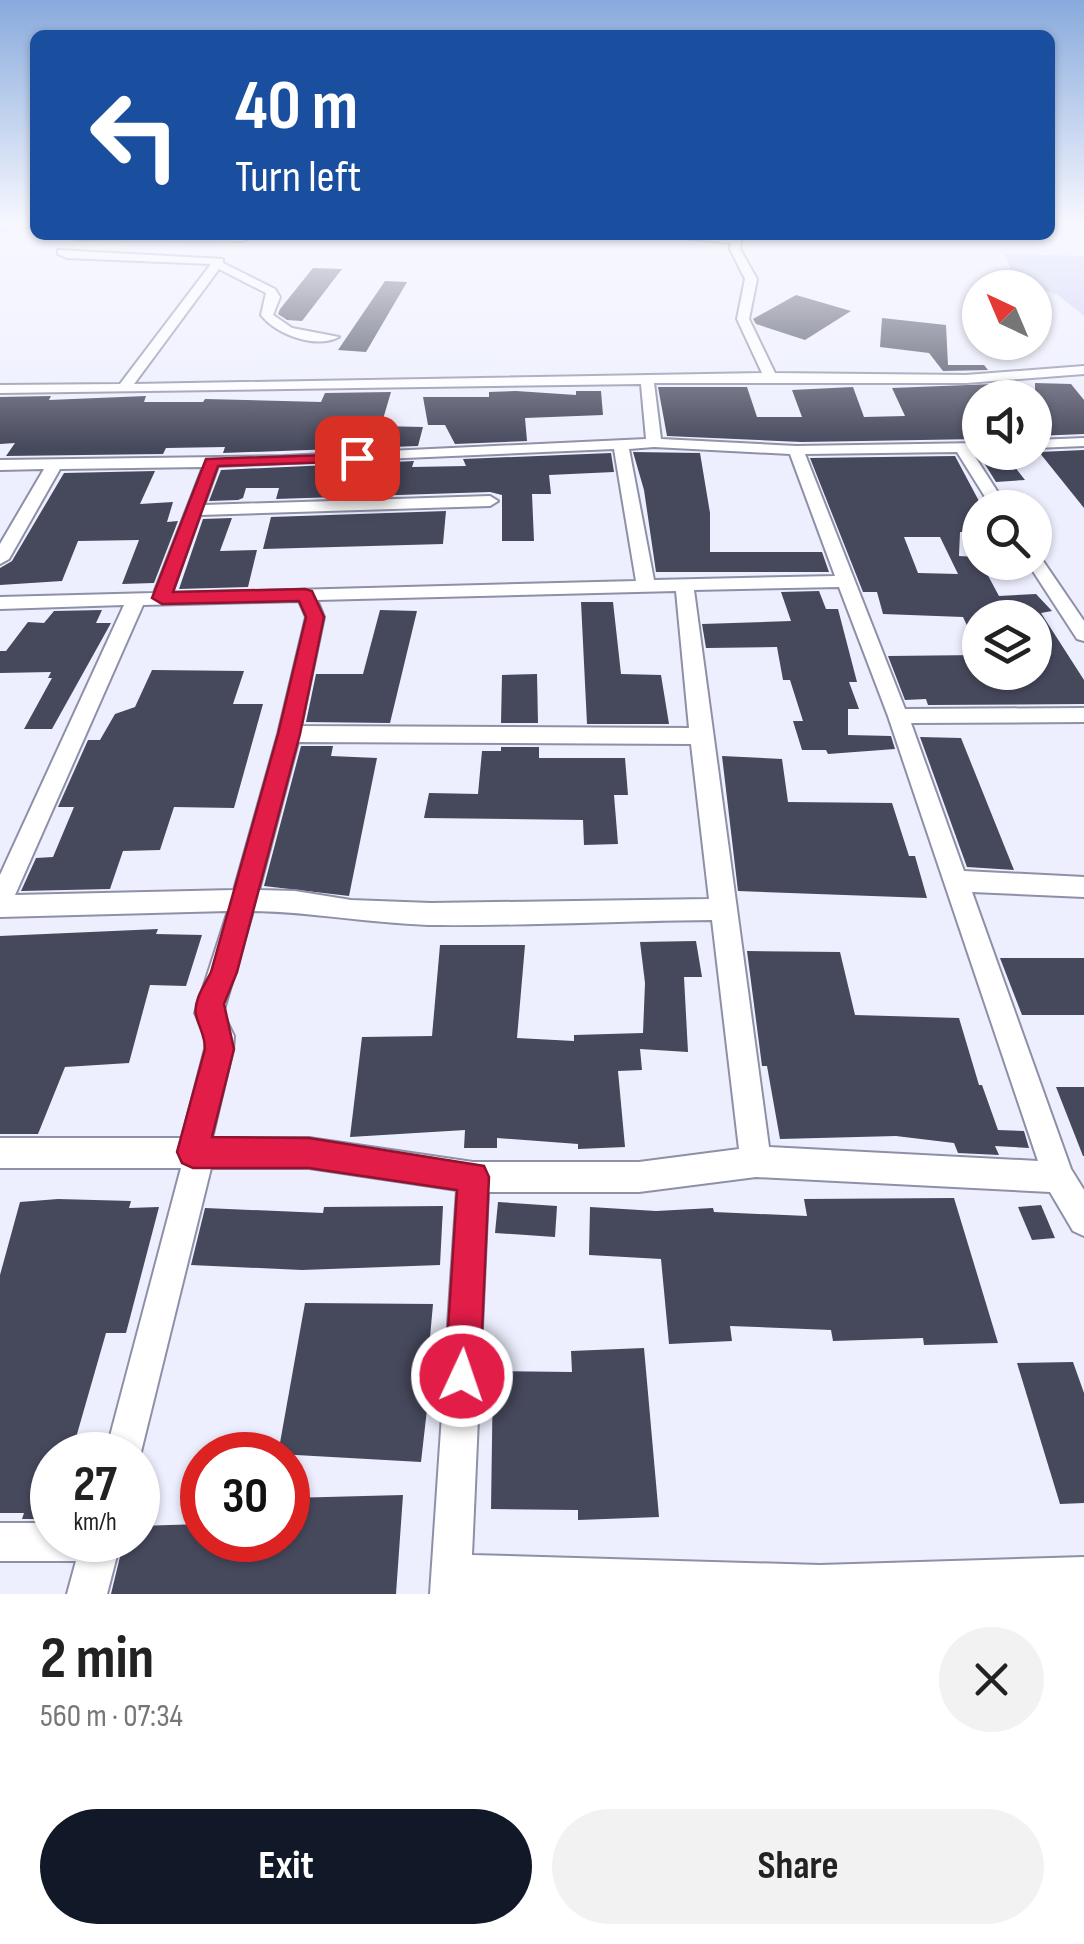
<!DOCTYPE html>
<html lang="en">
<head>
<meta charset="utf-8">
<style>
	:root { --surface:#fff; --page:#f2f2f2; --text:#222; --muted:#767676; --accent:#111827 }
	body { margin:0; font-family:"Sofia Sans Condensed",sans-serif; background:var(--page); color:var(--text); height:100vh; display:flex; flex-direction:column; font-size:38px; white-space:nowrap }
	* { box-sizing:border-box; margin:0 }
	p { font-size:32px; color:var(--muted) }
	.icon { flex:none; width:55px; height:55px; fill:none; stroke:currentColor; stroke-width:2; stroke-linecap:round; stroke-linejoin:round }
	.map { position:relative; height:1594px; overflow:hidden }
	.sheet { display:flex; flex-direction:column; background:var(--surface); flex:1 }
	.sheet>* { flex:none }
	.banner { position:absolute; left:30px; top:30px; width:1025px; height:210px; border-radius:15px; box-shadow:0 2px 8px #0004; background:#1a4fa0; color:#fff; overflow:hidden }
	.needle { width:65px; rotate:316deg }
	.tools { position:absolute; left:962px; top:270px; display:grid; gap:20px }
	.tools a { display:grid; place-items:center; width:90px; height:90px; border-radius:50%; background:var(--surface); box-shadow:0 2px 8px #0004; font-size:50px }
	.speed { position:absolute; left:30px; top:1432px; display:flex; gap:20px; font-size:50px; font-weight:700; text-align:center }
	.speed>* { display:grid; place-content:center; width:130px; height:130px; border-radius:50%; background:var(--surface); box-shadow:0 2px 8px #0004; line-height:1 }
	.speed small { font-size:25px; font-weight:400 }
	.speed .limit { border:15px solid #d22; background:#fff; color:#111 }
	.pin { position:absolute; display:grid; place-items:center; width:85px; height:85px; color:#fff; margin:-42px; border-radius:20px; box-shadow:0 5px 15px #0006 }
	.me { position:absolute; width:110px; margin:-55px; rotate:3deg; stroke-linejoin:round; filter:drop-shadow(0 0 8px #0008) }
	.turn { display:flex; align-items:center; gap:35px; height:210px; padding:0 40px; font-size:45px }
	.turn .icon { width:130px; height:130px; stroke-width:2.5 }
	.turn b { display:block; font-size:70px; line-height:85px }
	.round { display:grid; place-items:center; flex:none; width:105px; height:105px; border-radius:52px; background:var(--page) }
	.summary { display:flex; align-items:center; justify-content:space-between; height:170px; padding:0 40px }
	h1 { font-size:60px; font-weight:700; line-height:75px }
	.button { display:flex; gap:20px; margin-top:auto; padding:20px 40px }
	.button a { flex:1; height:115px; border-radius:60px; background:var(--accent); color:#fff; font-size:40px; font-weight:700; line-height:115px; text-align:center }
	.button a+a { background:var(--page); color:var(--text) }
	.map>svg:first-child { display:block }
	.green { fill:#cbcff5 }
	.building { fill:#46485c; fill-rule:evenodd }
	.lines { fill:none; stroke-linecap:round; stroke-linejoin:round }
	.minor-casing { stroke:#8d90a7; stroke-width:4 }
	.minor { fill:#fff; fill-rule:evenodd }
	.route { fill:#e11d48; stroke:#92132f; stroke-width:2.5 }
</style>
</head>
<body>
<div class="map">
<svg width="1084" height="1594" viewBox="0 0 1084 1594">
	<rect width="100%" height="100%" fill="#edeffe"/>
	<polygon class="green" points="1005,254 1084,256 1084,316 1058,295 1014,280"/>
	<g class="building">
		<polygon points="313,268 342,269 302,321 287,320 278,314 280,309"/>
		<polygon points="385,281 407,282 366,352 338,350"/>
		<polygon points="796,295 851,311 805,340 756,324 753,319"/>
		<polygon points="882,318 946,325 948,365 984,365 988,370 943,371 929,353 880,347"/>
		<polygon points="1019,383 1030,398 980,398 980,439 802,442 667,436 658,387 747,387 757,417 802,417 792,390 853,387 864,417 905,416 892,388"/>
		<polygon points="1035,383 1071,384 1084,400 1084,434 1035,436"/>
		<polygon points="516,391 576,395 576,391 601,391 603,415 525,418 527,441 455,444 445,425 428,425 423,397 489,397 489,392"/>
		<polygon points="391,392 381,426 423,427 418,446 223,453 225,447 166,448 163,454 6,456 15,443 0,444 0,397 51,396 49,400 146,396 144,402 203,402 205,399 321,402 325,393"/>
		<polygon points="1084,450 1084,508 1039,452"/>
		<polygon points="633,452 700,453 710,513 710,552 822,552 829,572 656,572 644,490"/>
		<polygon points="611,453 614,472 549,475 551,494 532,494 534,541 502,541 502,495 490,492 276,499 279,488 246,488 243,498 238,500 209,501 221,470 414,461 412,467 466,466 463,459"/>
		<path d="M955 456 980 503V532H960L959 556 978 557 999 596 1036 594 1052 611 1041 613 1084 680V704L928 705 926 699 905 700 888 656 980 655V672H1035V615H980V653L963 617 883 614 877 592H863L810 458ZM904 537H940L958 574 918 573Z"/>
		<polygon points="1007,457 1025,480 996,482 981,458"/>
		<polygon points="155,471 140,504 173,502 167,522 178,521 154,583 122,584 139,540 78,541 62,581 0,585 0,568 12,561 64,473"/>
		<polygon points="446,511 443,544 263,549 271,517"/>
		<polygon points="232,518 220,551 257,550 248,587 179,589 203,519"/>
		<polygon points="819,591 826,609 838,609 857,682 849,682 859,709 848,709 848,735 891,736 895,749 828,754 826,750 802,750 793,721 803,721 790,680 783,680 777,647 706,648 702,624 791,621 781,592"/>
		<polygon points="581,602 613,602 621,674 661,675 669,724 587,724"/>
		<polygon points="102,610 96,623 111,623 52,729 24,729 52,678 48,678 51,672 0,673 0,651 6,651 28,622 44,623 54,611"/>
		<polygon points="380,610 417,611 390,723 306,722 316,674 363,674"/>
		<polygon points="152,670 244,671 233,704 263,704 234,808 174,807 160,850 123,851 110,889 21,891 36,858 53,857 74,807 58,807 88,740 100,740 115,714 135,707"/>
		<polygon points="537,674 538,723 501,723 502,675"/>
		<polygon points="920,737 961,738 1014,870 967,867"/>
		<polygon points="301,746 333,746 331,756 377,758 349,896 264,886"/>
		<polygon points="501,747 539,747 539,758 625,758 628,795 614,795 618,844 584,845 583,820 424,818 429,793 478,794 482,751 501,751"/>
		<polygon points="722,756 782,759 788,802 892,803 909,856 915,856 927,898 738,891"/>
		<polygon points="158,929 156,934 202,935 186,986 150,985 129,1063 65,1067 38,1134 0,1134 0,936"/>
		<polygon points="696,941 702,977 684,977 688,1052 640,1049 642,1070 618,1071 625,1147 578,1149 578,1144 497,1138 497,1148 464,1148 465,1130 350,1137 362,1037 432,1036 440,945 525,945 517,1038 574,1041 574,1035 643,1033 645,983 640,942"/>
		<polygon points="747,951 840,952 855,1015 959,1018 979,1085 982,1085 998,1130 1024,1131 1029,1148 995,1146 999,1155 958,1153 954,1143 896,1136 780,1139 767,1066 762,1066"/>
		<polygon points="1000,958 1084,958 1084,1015 1022,1015"/>
		<polygon points="1056,1087 1084,1087 1084,1156 1083,1156"/>
		<polygon points="954,1198 998,1343 924,1345 923,1338 833,1341 831,1330 730,1326 732,1341 669,1344 661,1259 589,1255 590,1207 656,1211 713,1208 714,1212 807,1216 804,1199"/>
		<polygon points="58,1199 131,1201 129,1208 159,1207 126,1333 106,1333 71,1455 52,1455 52,1519 22,1519 24,1513 0,1513 0,1275 20,1202"/>
		<polygon points="498,1202 557,1206 555,1237 495,1233"/>
		<polygon points="1041,1205 1055,1238 1032,1240 1018,1207"/>
		<polygon points="443,1206 440,1265 302,1270 191,1265 205,1208 323,1213 324,1207"/>
		<polygon points="305,1303 433,1304 426,1382 430,1383 421,1462 278,1454"/>
		<polygon points="644,1348 659,1517 578,1520 578,1510 491,1509 493,1371 572,1372 571,1351"/>
		<polygon points="1073,1362 1084,1393 1084,1503 1060,1504 1017,1363"/>
		<polygon points="403,1495 396,1594 111,1594 124,1540 138,1540 138,1526 202,1524 202,1540 288,1540 288,1498"/>
	</g>
	<g class="lines">
		<defs>
			<g id="minor">
				<polygon points="0,225 18,225 0,230"/>
				<polygon points="79,235 244,235 249,238 244,241 75,240"/>
				<path d="M655 235H742L740 249 757 279 749 319 775 373 966 375 1084 366V374L966 383H654L661 439 796 446 980 443V451L972 452 1008 508H992L957 452 805 454 905 709 1084 708V722L911 723 964 871 1084 877V897L972 892 1071 1169 1084 1190V1236L1073 1231 1050 1192 756 1177 639 1192H488L472 1555 820 1565 1084 1557V1594H430L457 1190 309 1168H211L138 1464V1455H105L181 1168H0V1138H182L205 1049 206 1036 195 1013 228 911 0 917V875L124 605 0 609V597L154 593 203 467 60 469 9 559 0 564V544L44 469 0 470V460L283 456 646 439 641 384 0 393V385L120 384 211 264 67 258 58 254V250L223 259V263L275 289 280 297 273 315 292 328 339 337C316 349 277 335 261 315L266 293 219 269 134 384 762 373 737 319 745 279 730 249 731 243ZM654 447 790 454 835 576 654 580 629 449ZM614 449 636 581 172 593 200 515 490 506 498 501 490 496 204 505 218 466ZM839 587 888 716 1038 1161 769 1147 694 590ZM676 591 689 728 301 726 324 617 317 600ZM299 601 306 617 278 734 234 890 15 895 143 605ZM298 742 691 744 709 899 431 903 351 900 295 891 259 890ZM253 911C312 912 369 923 428 925 523 926 618 921 712 920L739 1149 639 1162H473L309 1138H212L233 1049 234 1036 223 1013Z"/>
				<polygon points="1084,438 1084,446 1035,448 1035,440"/>
				<polygon points="1035,557 1041,558 1084,621 1084,641 1077,639 1027,562 1035,562"/>
				<polygon points="0,1523 52,1523 52,1540 121,1540 107,1594 67,1594 76,1561 0,1561"/>
			</g>
		</defs>
		<use href="#minor" class="minor-casing"/>
		<use href="#minor" class="minor"/>
	</g>
	<linearGradient id="sky" x2="0" y2="1"><stop stop-color="#88aadc"/><stop offset="0.5" stop-color="#f7f8ff"/><stop offset="1" stop-color="#f7f8ff" stop-opacity="0"/></linearGradient>
	<rect width="1084" height="448" fill="url(#sky)"/>
	<path class="route" d="M357 454 362 455V461L218 466 173 592 305 589 312 591 324 617 300 734 237 972 224 1004 234 1049 212 1137 309 1138 484 1166 489 1177 480 1376 475 1388 462 1393 450 1388 445 1376 457 1190 309 1168H193L182 1163 177 1152 205 1049C205 1035 199 1028 196 1015 193 1001 205 984 211 972L278 734 306 617 299 601 162 604 152 598 206 459Z"/>
</svg>
<div class="tools">
<a><svg class="needle" viewBox="-14 -14 28 28"><path d="M0-13l5 13h-10z" fill="#e53935"/><path d="M0 13l5-13h-10z" fill="#767676"/></svg></a>
<a><svg class="icon" aria-label="sound" viewBox="0 0 24 24"><path d="M4 9h4l5-4v14l-5-4H4zM17 9q2 3 0 6"/></svg></a>
<a><svg class="icon" aria-label="search" viewBox="0 0 24 24"><circle cx="10" cy="10" r="6"/><path d="M15 15l6 6"/></svg></a>
<a><svg class="icon" aria-label="layers" viewBox="0 0 24 24"><path d="M12 4l9 5-9 5-9-5zM3 14l9 5 9-5"/></svg></a>
</div>
<div class="speed"><div>27<small>km/h</small></div><div class="limit">30</div></div>
<div class="pin" style="left:357px;top:458px;background:#d93025"><svg class="icon" aria-label="arrive" viewBox="0 0 24 24"><path d="M6 21V4h12l-3 4 3 4H6"/></svg></div>
<svg class="me" style="left:462px;top:1376px" viewBox="-20 -20 40 40"><circle r="17" fill="#e11d48" stroke="#fff" stroke-width="3"/><path d="M0-11L8 9 0 5-8 9z" fill="#fff"/></svg>
<div class="banner">
<div class="turn"><svg class="icon" aria-label="left" viewBox="0 0 24 24"><path d="M17 20v-9H6M10 6l-5 5 5 5"/></svg><div><b>40 m</b>Turn left</div></div>
</div>
</div>
<section class="sheet">
<div class="summary"><div><h1>2 min</h1><p>560 m · 07:34</p></div><a class="round"><svg class="icon" aria-label="close" viewBox="0 0 24 24"><path d="M6 6l12 12M18 6L6 18"/></svg></a></div>
<div class="button"><a>Exit</a><a>Share</a></div>
</section>
</body>
</html>
